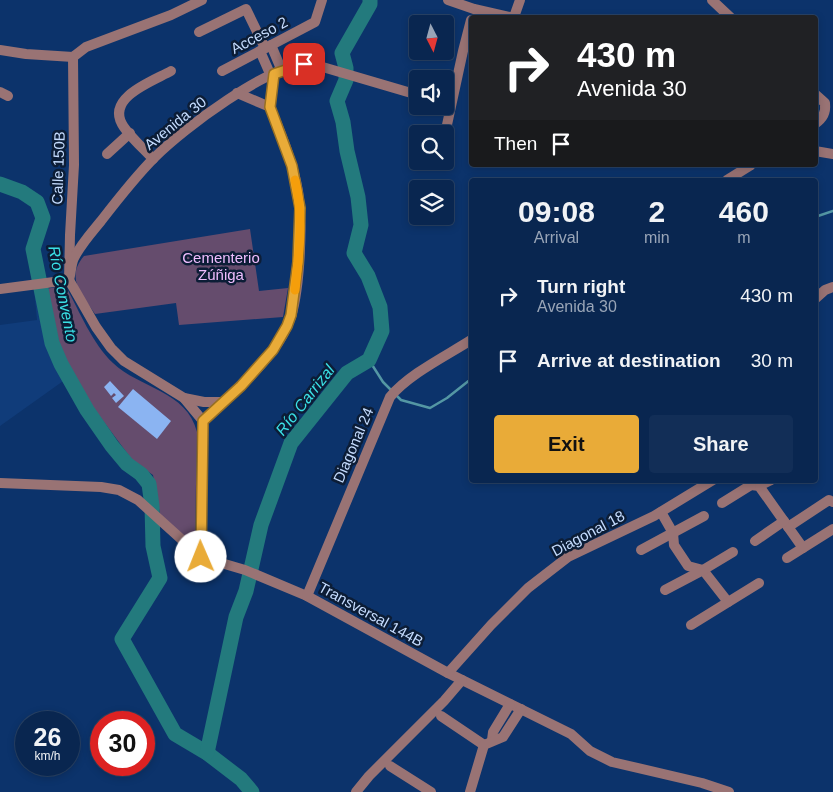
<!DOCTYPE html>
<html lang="en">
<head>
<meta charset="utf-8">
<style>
	:root { --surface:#092650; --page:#122e57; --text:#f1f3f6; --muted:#99a5b7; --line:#294367; --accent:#e9ab38 }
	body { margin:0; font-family:Arial,sans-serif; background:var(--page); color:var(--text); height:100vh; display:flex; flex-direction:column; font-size:19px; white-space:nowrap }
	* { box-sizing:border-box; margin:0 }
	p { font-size:16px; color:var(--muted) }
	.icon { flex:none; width:28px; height:28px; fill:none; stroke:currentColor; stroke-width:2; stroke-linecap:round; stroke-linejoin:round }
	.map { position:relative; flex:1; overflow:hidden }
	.drawer { position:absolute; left:469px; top:178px; width:349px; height:305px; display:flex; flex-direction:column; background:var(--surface); border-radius:5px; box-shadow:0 2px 8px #0003,0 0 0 1px var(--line) }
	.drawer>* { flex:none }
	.banner { position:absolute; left:469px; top:15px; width:349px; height:152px; border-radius:5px; box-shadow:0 2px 8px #0003,0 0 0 1px var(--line); background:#202124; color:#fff; overflow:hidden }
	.needle { width:32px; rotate:174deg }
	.controls { position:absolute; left:409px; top:15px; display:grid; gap:10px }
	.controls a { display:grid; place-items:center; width:45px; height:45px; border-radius:5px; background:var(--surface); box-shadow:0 2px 8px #0003,0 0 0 1px var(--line); font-size:25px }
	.speed { position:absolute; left:15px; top:711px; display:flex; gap:10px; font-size:25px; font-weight:700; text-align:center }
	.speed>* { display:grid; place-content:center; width:65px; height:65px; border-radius:50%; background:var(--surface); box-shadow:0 2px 8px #0003,0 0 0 1px var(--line); line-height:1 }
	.speed small { font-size:12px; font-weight:400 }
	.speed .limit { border:8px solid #d22; background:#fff; color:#111 }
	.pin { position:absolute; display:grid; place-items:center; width:42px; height:42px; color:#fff; margin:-21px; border-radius:10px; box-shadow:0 2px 8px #0006 }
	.me { position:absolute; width:55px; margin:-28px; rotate:359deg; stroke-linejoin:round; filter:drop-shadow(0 0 4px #0008) }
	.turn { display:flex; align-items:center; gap:18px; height:105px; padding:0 25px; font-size:22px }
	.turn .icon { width:65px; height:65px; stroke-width:2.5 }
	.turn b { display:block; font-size:35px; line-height:42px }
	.then { display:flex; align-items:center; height:48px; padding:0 25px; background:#0003; gap:10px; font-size:19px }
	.eta { display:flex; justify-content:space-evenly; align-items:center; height:85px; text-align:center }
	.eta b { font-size:30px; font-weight:700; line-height:35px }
	.action { display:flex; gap:10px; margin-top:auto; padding:10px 25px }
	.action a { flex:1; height:58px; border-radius:5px; background:var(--accent); color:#111; font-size:20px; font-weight:700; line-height:58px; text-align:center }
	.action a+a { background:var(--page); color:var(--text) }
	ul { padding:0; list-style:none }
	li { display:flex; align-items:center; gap:15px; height:65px; padding:0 25px }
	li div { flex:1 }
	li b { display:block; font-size:19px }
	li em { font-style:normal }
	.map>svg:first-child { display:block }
	.built { fill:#103c7a }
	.green { fill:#654c6d }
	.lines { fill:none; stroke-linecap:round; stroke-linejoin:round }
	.stream { stroke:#5497a4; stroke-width:2.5 }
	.river { stroke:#237a7d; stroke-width:15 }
	.building { fill:#8bb4f2 }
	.minor { stroke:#997374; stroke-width:10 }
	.route-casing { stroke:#976f24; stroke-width:12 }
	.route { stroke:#e9ab38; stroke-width:9 }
	.slow { stroke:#f59e0b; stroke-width:9 }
	.labels { text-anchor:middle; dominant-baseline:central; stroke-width:5; stroke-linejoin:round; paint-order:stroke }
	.street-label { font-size:15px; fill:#c5dcfe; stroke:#0c1d36 }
	.park-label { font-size:15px; fill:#efbdfe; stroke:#0c1d36 }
	.water-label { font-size:16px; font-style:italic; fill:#3ae0e6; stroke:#0c1d36 }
</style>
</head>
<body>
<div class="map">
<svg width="833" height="792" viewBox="0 0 833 792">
	<rect width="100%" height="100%" fill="#0c336b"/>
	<polygon class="built" points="34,289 38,289 50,351 66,379 0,426 0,325 37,320"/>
	<g class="green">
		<path d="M250 229 259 291 288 288 283 317 179 325 176 303 95 314C82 294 65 278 84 256Z"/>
		<path d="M64 286 66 287C80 312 92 343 113 363 139 388 187 391 197 432L195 537 192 543 160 514 153 475 133 461 83 394 63 357 45 289Z"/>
	</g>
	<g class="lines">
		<g class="stream">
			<polyline points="815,217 833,211"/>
			<polyline points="369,360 383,382 392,391"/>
			<polyline points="396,395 401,400 430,408 447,398 471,379"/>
		</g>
		<g class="river">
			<polyline points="0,184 22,192 37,202 43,218 33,249 52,343 61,364 87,410 112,446 127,464 141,474 149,484 152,506 153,546 160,578 122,639 175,734 207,753 241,779 252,792"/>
			<polyline points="207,753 236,617 246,591 261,525 291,443 347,373 369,360 382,331 380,307 368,276 354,253 361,225 358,197 347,151 343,122 337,101 346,80 346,68 342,53 370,4 370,0"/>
		</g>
	</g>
	<g class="building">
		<polygon points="110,381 124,396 116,403 112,398 116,395 114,393 111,396 104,387"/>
		<polygon points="133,389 171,421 157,439 118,407"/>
	</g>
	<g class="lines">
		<g class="minor">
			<polyline points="448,0 474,9 514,18"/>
			<polyline points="712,0 731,18"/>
			<polyline points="514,17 520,0"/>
			<polyline points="199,32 246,9 265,48"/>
			<polyline points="271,45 282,71"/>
			<polyline points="0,50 26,54 73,57 86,47 171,15 202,0"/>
			<polyline points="260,51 271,76"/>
			<polyline points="73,57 74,165 70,235 69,280 96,327 111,348 124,361 184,398 203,421"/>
			<polyline points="222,71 315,22 322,0"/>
			<polyline points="0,92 8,96"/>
			<path d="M815 94 825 103C826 113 823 118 815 124"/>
			<polyline points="270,107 274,74"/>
			<polyline points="445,134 463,51 471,20"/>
			<polyline points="815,151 833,154"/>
			<polyline points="107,154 130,133"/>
			<path d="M153 159C144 149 128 135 122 124 107 97 153 81 171 71"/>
			<polyline points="727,180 751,165"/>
			<path d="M69 280C71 273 71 264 74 258 81 244 92 232 101 221 118 199 136 176 155 157 184 128 268 65 309 63L418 95"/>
			<polyline points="0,289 69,280"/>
			<polyline points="815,299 825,290 833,287"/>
			<polyline points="184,398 204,402 223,402"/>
			<polyline points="748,480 751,485 759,486 803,548"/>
			<polyline points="0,483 101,487 119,490 138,500 201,557 245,570 307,596 448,673 571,734 590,751 612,762 702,783 729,792"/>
			<polyline points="759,486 771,480"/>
			<polyline points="722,503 751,485"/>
			<polyline points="661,512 673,533 674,545 688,566 703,570 728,602"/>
			<polyline points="788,527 829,500 833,502"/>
			<polyline points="755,541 784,521"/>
			<polyline points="641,550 704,516"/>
			<path d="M201 557 203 421C227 398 253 377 273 350 280 341 287 328 291 317 300 286 303 223 298 191 293 162 281 134 270 107L237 93"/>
			<polyline points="787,558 833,529"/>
			<polyline points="665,590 703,570 733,552"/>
			<path d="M307 596 390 397C409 374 446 356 471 340"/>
			<polyline points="691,625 759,583"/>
			<polyline points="448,673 491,625 528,588 568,557 654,516 713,480"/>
			<polyline points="441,716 484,745"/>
			<polyline points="492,740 493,732 510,704"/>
			<polyline points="390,766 431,792"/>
			<polyline points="356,792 369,776 444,701 462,680"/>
			<polyline points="470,792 484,745 503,737 521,709"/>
		</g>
	</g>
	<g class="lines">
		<defs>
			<polyline id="route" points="201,557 203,421 241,386 273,350 287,326 291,315 298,262 300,208 292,166 270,107 274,74 304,64"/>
		</defs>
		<use href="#route" class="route-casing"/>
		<use href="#route" class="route"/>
		<path class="slow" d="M295 290C299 254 304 216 295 180"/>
	</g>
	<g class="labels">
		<g class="street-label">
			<text transform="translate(259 35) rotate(-28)">Acceso 2</text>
			<text transform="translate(175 123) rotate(-39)">Avenida 30</text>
			<text transform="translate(58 168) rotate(-88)">Calle 150B</text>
			<text transform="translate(353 445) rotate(-67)">Diagonal 24</text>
			<text transform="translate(588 533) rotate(-28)">Diagonal 18</text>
			<text transform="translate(371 614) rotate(29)">Transversal 144B</text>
		</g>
		<g class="park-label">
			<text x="221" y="257">Cementerio<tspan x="221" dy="17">Zúñiga</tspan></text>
		</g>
		<g class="water-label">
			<text transform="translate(63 294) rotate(79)">Río Convento</text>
			<text transform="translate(305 400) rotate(-52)">Río Carrizal</text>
		</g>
	</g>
</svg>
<div class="controls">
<a><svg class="needle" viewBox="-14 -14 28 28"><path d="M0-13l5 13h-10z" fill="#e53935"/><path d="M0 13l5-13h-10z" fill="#99a5b7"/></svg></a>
<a><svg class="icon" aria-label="sound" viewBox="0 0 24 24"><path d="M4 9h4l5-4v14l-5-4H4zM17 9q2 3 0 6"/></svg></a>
<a><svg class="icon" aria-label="search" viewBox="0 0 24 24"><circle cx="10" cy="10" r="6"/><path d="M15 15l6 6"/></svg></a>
<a><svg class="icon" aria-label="layers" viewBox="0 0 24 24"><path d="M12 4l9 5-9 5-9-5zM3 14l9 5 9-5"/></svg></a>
</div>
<div class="speed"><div>26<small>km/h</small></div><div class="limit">30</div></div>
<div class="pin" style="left:304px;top:64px;background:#d93025"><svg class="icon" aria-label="arrive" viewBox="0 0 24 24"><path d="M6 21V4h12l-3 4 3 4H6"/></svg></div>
<svg class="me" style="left:201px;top:557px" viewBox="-20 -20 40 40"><circle r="19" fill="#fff"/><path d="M0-13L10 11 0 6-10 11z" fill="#e9ab38"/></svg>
<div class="banner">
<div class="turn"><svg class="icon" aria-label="right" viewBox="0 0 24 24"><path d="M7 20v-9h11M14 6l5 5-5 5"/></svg><div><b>430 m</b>Avenida 30</div></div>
<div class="then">Then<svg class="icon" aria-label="arrive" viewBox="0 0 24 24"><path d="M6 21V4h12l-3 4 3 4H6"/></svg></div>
</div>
<section class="drawer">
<div class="eta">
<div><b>09:08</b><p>Arrival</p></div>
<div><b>2</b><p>min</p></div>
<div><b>460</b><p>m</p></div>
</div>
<ul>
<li><svg class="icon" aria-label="right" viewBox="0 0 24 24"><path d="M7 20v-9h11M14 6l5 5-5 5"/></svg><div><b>Turn right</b><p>Avenida 30</p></div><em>430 m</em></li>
<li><svg class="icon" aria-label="arrive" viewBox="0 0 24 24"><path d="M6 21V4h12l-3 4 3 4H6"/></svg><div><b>Arrive at destination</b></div><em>30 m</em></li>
</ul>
<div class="action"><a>Exit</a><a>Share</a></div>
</section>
</div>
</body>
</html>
